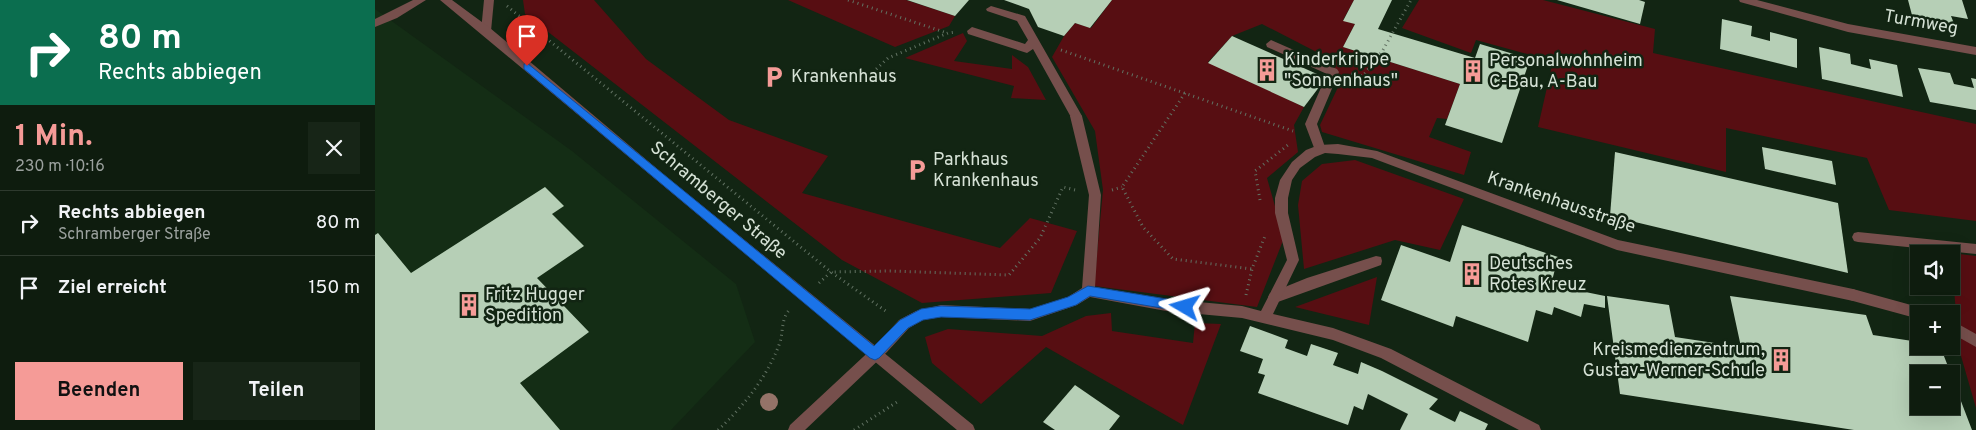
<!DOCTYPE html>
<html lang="de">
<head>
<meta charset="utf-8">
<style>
	:root { --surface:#0e1c0e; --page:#172517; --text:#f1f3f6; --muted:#9ba19e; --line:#2e3a2e; --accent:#f59b97 }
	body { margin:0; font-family:Overpass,sans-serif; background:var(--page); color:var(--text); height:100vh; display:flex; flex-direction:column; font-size:19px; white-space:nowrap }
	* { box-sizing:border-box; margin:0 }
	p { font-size:16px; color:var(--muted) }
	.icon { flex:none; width:28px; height:28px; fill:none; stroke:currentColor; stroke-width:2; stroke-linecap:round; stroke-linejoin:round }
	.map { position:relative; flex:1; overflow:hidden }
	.panel { display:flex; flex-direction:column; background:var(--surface); width:375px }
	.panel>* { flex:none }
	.banner { background:#0b6e4f; color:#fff; overflow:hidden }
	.buttons { position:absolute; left:1535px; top:245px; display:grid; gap:10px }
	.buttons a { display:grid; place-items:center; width:50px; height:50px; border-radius:0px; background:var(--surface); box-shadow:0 5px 20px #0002,0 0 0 1px var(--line); font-size:25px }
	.pin { position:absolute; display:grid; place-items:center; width:42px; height:42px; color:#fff; margin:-51px -21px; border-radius:50% 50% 50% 0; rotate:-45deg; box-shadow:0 0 5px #0007 }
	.pin .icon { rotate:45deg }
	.me { position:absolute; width:55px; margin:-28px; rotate:277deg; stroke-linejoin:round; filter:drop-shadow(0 0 4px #0008) }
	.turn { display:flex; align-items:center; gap:18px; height:105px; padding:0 15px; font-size:22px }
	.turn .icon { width:65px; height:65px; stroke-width:2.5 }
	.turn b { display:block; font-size:35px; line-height:42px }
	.round { display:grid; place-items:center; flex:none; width:52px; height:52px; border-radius:0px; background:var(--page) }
	.overview { display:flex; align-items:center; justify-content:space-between; height:85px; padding:0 15px }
	h1 { font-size:30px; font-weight:700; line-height:38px; color:var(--accent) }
	.button { display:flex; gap:10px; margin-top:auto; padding:10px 15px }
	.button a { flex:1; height:58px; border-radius:0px; background:var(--accent); color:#111; font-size:20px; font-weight:700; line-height:58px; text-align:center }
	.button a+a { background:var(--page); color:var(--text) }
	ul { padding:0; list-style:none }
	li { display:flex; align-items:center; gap:15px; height:65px; padding:0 15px; border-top:1px solid var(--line) }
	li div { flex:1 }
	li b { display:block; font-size:19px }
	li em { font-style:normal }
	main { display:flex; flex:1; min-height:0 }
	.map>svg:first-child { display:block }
	.built { fill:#142d15 }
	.green { fill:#570e12 }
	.building { fill:#b6cfb6 }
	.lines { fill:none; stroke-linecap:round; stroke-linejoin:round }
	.path { stroke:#627263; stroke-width:3; stroke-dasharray:1 4; stroke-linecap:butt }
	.service { fill:#764f4c; fill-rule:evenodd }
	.minor { fill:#764f4c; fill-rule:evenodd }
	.tertiary { fill:#764f4c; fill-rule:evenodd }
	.tree { fill:#947368 }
	.route { fill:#1a73e8; stroke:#114b97 }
	.labels { text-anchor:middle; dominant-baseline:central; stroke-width:5; stroke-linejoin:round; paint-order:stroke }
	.street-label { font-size:18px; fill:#d6e2d6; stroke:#122513 }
	.poi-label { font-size:18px; fill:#d6e2d6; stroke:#122513; text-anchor:start }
</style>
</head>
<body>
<main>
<section class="panel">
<div class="banner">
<div class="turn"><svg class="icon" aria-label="right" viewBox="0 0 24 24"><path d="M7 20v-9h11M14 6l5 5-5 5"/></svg><div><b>80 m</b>Rechts abbiegen</div></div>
</div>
<div class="overview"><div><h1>1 Min.</h1><p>230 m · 10:16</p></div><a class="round"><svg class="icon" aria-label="close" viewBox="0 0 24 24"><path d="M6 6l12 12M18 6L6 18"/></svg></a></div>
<ul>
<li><svg class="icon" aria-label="right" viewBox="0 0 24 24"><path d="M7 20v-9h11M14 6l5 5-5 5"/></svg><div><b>Rechts abbiegen</b><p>Schramberger Straße</p></div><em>80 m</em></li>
<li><svg class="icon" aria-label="arrive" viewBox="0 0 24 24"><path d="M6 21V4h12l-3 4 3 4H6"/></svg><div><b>Ziel erreicht</b></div><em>150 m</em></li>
</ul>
<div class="button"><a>Beenden</a><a>Teilen</a></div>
</section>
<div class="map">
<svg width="1601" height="430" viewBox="0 0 1601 430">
	<rect width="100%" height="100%" fill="#122513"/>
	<polygon class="built" points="0,9 197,151 361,284 380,342 296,430 0,430"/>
	<g class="green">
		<polygon points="148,0 219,0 271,59 354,120 453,156 427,193 625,248 655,218 702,231 676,293 547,303 467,260 150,14"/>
		<polygon points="413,0 531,0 580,16 574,26 520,47"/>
		<polygon points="737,0 979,0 968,20 980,24 968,47 1085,84 1072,119 1062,118 1054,137 1096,152 1089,175 947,132 945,125 965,83 957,60 887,24 857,36 833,62 929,107 919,125 923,152 892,178 909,238 882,307 719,286 728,190 720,131 677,57 689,36 700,23 716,28"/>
		<polygon points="1044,0 1168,0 1280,29 1278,53 1601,124 1601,221 1514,210 1492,158 1351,128 1351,172 1163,127 1178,61 1101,40 1096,53 1027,28"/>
		<polygon points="588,33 592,41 579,61 637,69 637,55 653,67 671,100 636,98 639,86 530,58"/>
		<polygon points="980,160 1089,199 1065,250 1020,240 929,269 923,205 927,181 947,164"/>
		<polygon points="1576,253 1601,256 1601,408 1584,349"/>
		<polygon points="1002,277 994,325 920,307"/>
		<polygon points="736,313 737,331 818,343 820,323 846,324 808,425 671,347 606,404 557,363 550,337 573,329 667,336 711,316"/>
	</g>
	<g class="building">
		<polygon points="532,0 594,0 580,16"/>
		<polygon points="629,0 737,0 715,28 700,23 689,36 663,27 654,9"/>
		<polygon points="979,0 1017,0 1003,29 1100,58 1105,44 1155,59 1127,143 1070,125 1085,84 968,47 980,24 968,21"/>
		<polygon points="1182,0 1264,0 1270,2 1265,24"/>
		<polygon points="1533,0 1587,0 1593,19 1576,16 1580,26 1538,19"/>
		<polygon points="1347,19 1377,26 1376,36 1395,41 1395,32 1422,39 1422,68 1345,49"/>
		<polygon points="857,36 951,78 929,107 833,63"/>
		<polygon points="1444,47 1475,54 1476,64 1496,69 1494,59 1522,65 1528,97 1447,79"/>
		<polygon points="1543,68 1575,73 1579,84 1599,88 1596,78 1601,79 1601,110 1555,102"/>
		<polygon points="1387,147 1457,161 1461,185 1390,169"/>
		<polygon points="1240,152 1463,203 1473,273 1235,216"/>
		<polygon points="170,187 189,206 177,214 209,246 162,278 214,332 145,383 185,430 0,430 0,235 3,233 36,273"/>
		<polygon points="1087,225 1183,257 1176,285 1230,296 1230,308 1209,304 1206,317 1179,307 1177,315 1161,310 1153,342 1081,316 1078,327 1006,300 1026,245 1075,262"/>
		<polygon points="1232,296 1294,305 1300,337 1366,347 1355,296 1491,315 1498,335 1544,342 1544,346 1565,346 1576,374 1544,374 1544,406 1576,406 1576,375 1597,430 1479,430 1245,394"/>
		<polygon points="875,326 913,340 910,348 932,356 936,344 963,353 958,365 983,374 986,362 1007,371 1063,399 1054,409 1080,422 1085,411 1113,424 1110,430 1025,430 1033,414 993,394 988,410 979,406 973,425 883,393 890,375 883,373 888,359 865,351"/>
		<polygon points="700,385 745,416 734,430 680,430 668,422"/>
	</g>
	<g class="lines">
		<g class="path">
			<polyline points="473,0 572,33"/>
			<polyline points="132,6 456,272 512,312"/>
			<polyline points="686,50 918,131"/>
			<polyline points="976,74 988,76 1008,50 1036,0"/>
			<polyline points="494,76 513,58 573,33 581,32"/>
			<polyline points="810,93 747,187 768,227 798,259 877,269 890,236"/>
			<polyline points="737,190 747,187"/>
			<polyline points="885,200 880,171 913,145"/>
			<polyline points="444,283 456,272 515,271 634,275 665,238 688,187 700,190"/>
			<polyline points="871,295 877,269"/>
			<path d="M343 430C368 407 392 377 404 345 409 333 405 320 415 309"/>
			<polyline points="479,430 525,400"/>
		</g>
		<g class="service">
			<polygon points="38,0 51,0 22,18 0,27 0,19"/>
			<polygon points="616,6 650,16 707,116 705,119 697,119 658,49 652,53 593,34 592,31 597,27 650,44 653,40 642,21 612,11 611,9"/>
			<polygon points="896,40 962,69 964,72 942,124 951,150 949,153 941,153 930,124 952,74 892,47 891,44"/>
			<polygon points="1001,256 1006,257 1007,261 1006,265 900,303 895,301 893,297 895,293 932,278"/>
			<polygon points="1478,289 1547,308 1552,310 1554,314 1544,314 1544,319 1478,301 1473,299 1471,295 1473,291"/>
			<polygon points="1576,320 1601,334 1601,347 1576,333"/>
		</g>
		<g class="minor">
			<polygon points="109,0 119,0 116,31 111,35 106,31"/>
			<polygon points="1364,0 1382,0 1473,24 1601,47 1601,55 1473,32 1365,2"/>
			<polygon points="701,112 707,116 726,195 720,287 791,299 867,306 886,311 912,260 900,213 900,198 905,180 917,162 931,150 944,145 963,144 1002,151 1243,240 1478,289 1483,291 1485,295 1483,299 1478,301 1242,250 997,158 963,154 950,153 940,157 925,168 917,180 913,198 913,213 924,260 898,314 958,328 1016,349 1164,425 1166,430 1144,430 1006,358 958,340 867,318 791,311 715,297 702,305 655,321 566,317 548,320 534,328 512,352 430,430 413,430 415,425 502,344 524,320 541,311 566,305 655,309 693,297 707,288 714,195 695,116"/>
			<polygon points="1483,232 1601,244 1601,254 1483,242 1479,241 1477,237 1479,233"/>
		</g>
		<polygon class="tertiary" points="65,0 77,0 115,28 293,178 598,425 600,430 582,430"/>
	</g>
	<circle class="tree" cx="394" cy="402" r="9"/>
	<polygon class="route" points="152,63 499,346 525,320 546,309 566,306 655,309 693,297 713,286 810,302 814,303 816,307 814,311 810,312 715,296 701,305 655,320 566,317 548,320 533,328 504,358 500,360 495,358 149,69 149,64"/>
	<defs>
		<symbol id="building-bare" viewBox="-9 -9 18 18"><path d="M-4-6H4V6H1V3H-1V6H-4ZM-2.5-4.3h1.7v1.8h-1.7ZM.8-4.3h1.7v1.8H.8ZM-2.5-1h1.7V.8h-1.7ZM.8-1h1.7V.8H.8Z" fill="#f59b97" stroke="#122513" stroke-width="2.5" paint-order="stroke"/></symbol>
		<symbol id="parking-bare" viewBox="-9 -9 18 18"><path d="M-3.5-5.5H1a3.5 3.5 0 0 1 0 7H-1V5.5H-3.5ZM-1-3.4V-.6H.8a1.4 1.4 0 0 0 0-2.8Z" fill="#f59b97" stroke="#122513" stroke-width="2.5" paint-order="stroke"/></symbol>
	</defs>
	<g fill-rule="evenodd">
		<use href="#building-bare" x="876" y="54" width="32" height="32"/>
		<use href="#building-bare" x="1082" y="55" width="32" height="32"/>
		<use href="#parking-bare" x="383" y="61" width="32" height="32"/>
		<use href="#parking-bare" x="526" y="154" width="32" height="32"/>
		<use href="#building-bare" x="1081" y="258" width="32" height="32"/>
		<use href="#building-bare" x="78" y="289" width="32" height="32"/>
		<use href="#building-bare" x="1390" y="344" width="32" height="32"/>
	</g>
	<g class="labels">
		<g class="street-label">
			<text transform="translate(1546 23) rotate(10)">Turmweg</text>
			<text transform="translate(343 201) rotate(40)">Schramberger Straße</text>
			<text transform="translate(1186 203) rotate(19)">Krankenhausstraße</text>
		</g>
		<g class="poi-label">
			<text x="909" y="60">Kinderkrippe<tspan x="909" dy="21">"Sonnenhaus"</tspan></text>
			<text x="1114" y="61">Personalwohnheim<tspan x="1114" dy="21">C-Bau, A-Bau</tspan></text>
			<text x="416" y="77">Krankenhaus</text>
			<text x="558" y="160">Parkhaus<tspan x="558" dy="21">Krankenhaus</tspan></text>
			<text x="1114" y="264">Deutsches<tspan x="1114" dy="21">Rotes Kreuz</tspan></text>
			<text x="110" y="295">Fritz Hugger<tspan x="110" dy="21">Spedition</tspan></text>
			<text x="1390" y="350" text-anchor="end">Kreismedienzentrum,<tspan x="1390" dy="21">Gustav-Werner-Schule</tspan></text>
		</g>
	</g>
</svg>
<div class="buttons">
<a><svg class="icon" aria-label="sound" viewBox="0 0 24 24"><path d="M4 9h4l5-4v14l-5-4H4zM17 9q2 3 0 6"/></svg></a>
<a>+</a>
<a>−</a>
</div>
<div class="pin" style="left:152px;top:66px;background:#d93025"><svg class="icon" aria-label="arrive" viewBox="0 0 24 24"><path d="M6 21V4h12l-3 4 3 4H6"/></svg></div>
<svg class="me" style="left:810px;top:307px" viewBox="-20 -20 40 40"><path d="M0-17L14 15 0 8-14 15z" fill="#1a73e8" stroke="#fff" stroke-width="4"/></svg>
</div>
</main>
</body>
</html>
